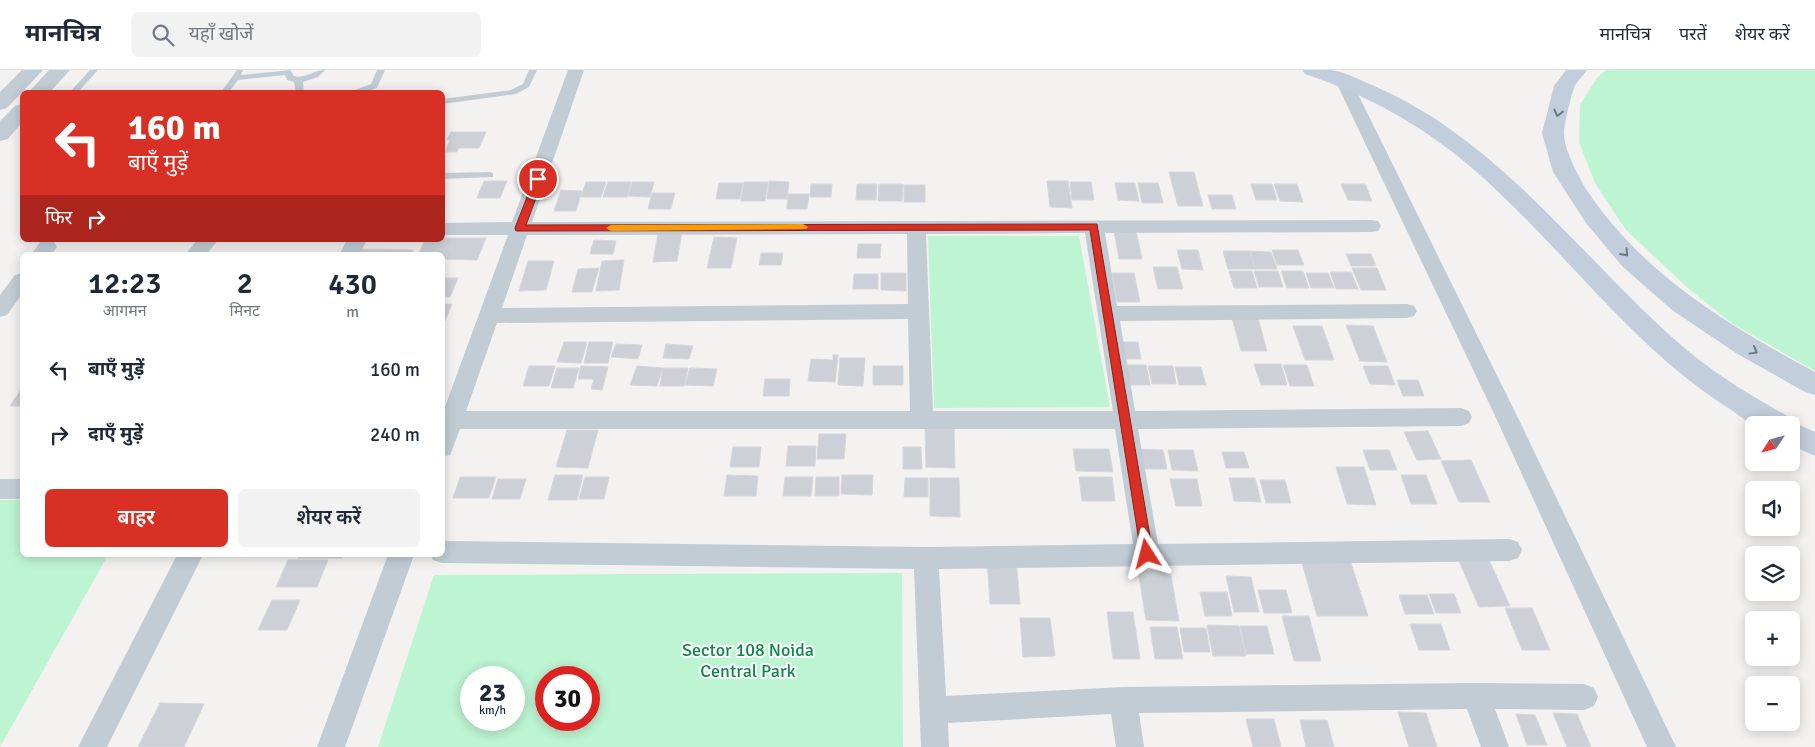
<!DOCTYPE html>
<html lang="hi">
<head>
<meta charset="utf-8">
<style>
	:root { --surface:#fff; --page:#f2f2f3; --text:#1f2937; --muted:#747a83; --line:#e0e1e3; --accent:#d93025 }
	body { margin:0; font-family:Signika,"Noto Sans Devanagari",sans-serif; background:var(--page); color:var(--text); height:100vh; display:flex; flex-direction:column; font-size:19px; white-space:nowrap }
	* { box-sizing:border-box; margin:0 }
	p { font-size:16px; color:var(--muted) }
	.icon { flex:none; width:28px; height:28px; fill:none; stroke:currentColor; stroke-width:2; stroke-linecap:round; stroke-linejoin:round }
	.map { position:relative; flex:1; overflow:hidden }
	.drawer { position:absolute; left:20px; top:182px; width:425px; height:305px; display:flex; flex-direction:column; background:var(--surface); border-radius:8px; box-shadow:0 2px 12px #0003 }
	.drawer>* { flex:none }
	.guide { position:absolute; left:20px; top:20px; width:425px; height:152px; border-radius:8px; box-shadow:0 2px 12px #0003; background:#d93025; color:#fff; overflow:hidden }
	.needle { width:32px; rotate:234deg }
	.controls { position:absolute; left:1745px; top:346px; display:grid; gap:10px }
	.controls a { display:grid; place-items:center; width:55px; height:55px; border-radius:8px; background:var(--surface); box-shadow:0 2px 12px #0003; font-size:25px }
	.speed { position:absolute; left:460px; top:596px; display:flex; gap:10px; font-size:25px; font-weight:700; text-align:center }
	.speed>* { display:grid; place-content:center; width:65px; height:65px; border-radius:50%; background:var(--surface); box-shadow:0 2px 12px #0003; line-height:1 }
	.speed small { font-size:12px; font-weight:400 }
	.speed .limit { border:8px solid #d22; background:#fff; color:#111 }
	.pin { position:absolute; display:grid; place-items:center; width:42px; height:42px; color:#fff; margin:-21px; border:2px solid #fff; border-radius:50%; box-shadow:0 1px 5px #0007 }
	.me { position:absolute; width:55px; margin:-28px; rotate:351deg; stroke-linejoin:round; filter:drop-shadow(0 0 4px #0008) }
	.turn { display:flex; align-items:center; gap:18px; height:105px; padding:0 25px; font-size:22px }
	.turn .icon { width:65px; height:65px; stroke-width:2.5 }
	.turn b { display:block; font-size:35px; line-height:42px }
	.then { display:flex; align-items:center; height:48px; padding:0 25px; background:#0003; gap:10px; font-size:19px }
	.eta { display:flex; justify-content:space-evenly; align-items:center; height:85px; text-align:center }
	.eta b { font-size:30px; font-weight:600; line-height:35px }
	.button { display:flex; gap:10px; margin-top:auto; padding:10px 25px }
	.button a { flex:1; height:58px; border-radius:8px; background:var(--accent); color:#fff; font-size:20px; font-weight:600; line-height:58px; text-align:center }
	.button a+a { background:var(--page); color:var(--text) }
	ul { padding:0; list-style:none }
	li { display:flex; align-items:center; gap:15px; height:65px; padding:0 25px }
	li div { flex:1 }
	li b { display:block; font-size:19px }
	li em { font-style:normal }
	header { display:flex; align-items:center; gap:30px; box-sizing:border-box; height:70px; padding:0 25px; background:var(--surface); border-bottom:1px solid var(--line) }
	header strong { font-size:24px }
	nav { display:flex; gap:28px; margin-inline-start:auto; font-size:18px }
	.search { width:350px; height:45px; background:var(--page); display:flex; align-items:center; gap:12px; box-sizing:border-box; padding:0 18px; border-radius:8px; color:var(--muted); font-size:19px }
	.map>svg:first-child { display:block }
	.green { fill:#bdf4d2; fill-rule:evenodd }
	.building { fill:#cdd0d6; stroke:#d5d7dd }
	.lines { fill:none; stroke-linecap:round; stroke-linejoin:round }
	.service { fill:#c1ccd4; fill-rule:evenodd }
	.minor { fill:#c1ccd4; fill-rule:evenodd }
	.tertiary { fill:#c1ccd4; fill-rule:evenodd }
	.secondary { fill:#c2cedb; fill-rule:evenodd }
	.oneway { stroke:#6c7986 }
	.route { fill:#d93025; stroke:#8d1f18 }
	.slow { fill:#f59e0b }
	.labels { text-anchor:middle; dominant-baseline:central; stroke-width:4; stroke-linejoin:round; paint-order:stroke }
	.near-park-label { font-size:18px; fill:#0e864a; stroke:#fff }
</style>
</head>
<body>
<header>
<strong>मानचित्र</strong>
<div class="search"><svg class="icon" aria-label="search" viewBox="0 0 24 24"><circle cx="10" cy="10" r="6"/><path d="M15 15l6 6"/></svg>यहाँ खोजें</div>
<nav><a>मानचित्र</a><a>परतें</a><a>शेयर करें</a></nav>
</header>
<div class="map">
<svg width="1815" height="677" viewBox="0 0 1815 677">
	<rect width="100%" height="100%" fill="#f4f1f1"/>
	<g class="green">
		<polygon points="1606,0 1815,0 1815,301 1733,254 1690,220 1626,160 1595,113 1579,72 1580,35 1597,8"/>
		<polygon points="928,166 1079,166 1110,337 934,338"/>
		<polygon points="0,430 22,430 22,485 108,485 0,677"/>
		<path d="M902 503 903 677H378L434 505ZM471 608H514V650H471ZM546 608H589V650H546Z"/>
	</g>
	<g class="building">
		<polygon points="451,62 486,62 479,78 459,78 457,82 445,82 450,70 447,70"/>
		<polygon points="1169,102 1194,102 1203,136 1178,136"/>
		<polygon points="484,111 507,111 500,128 477,128"/>
		<polygon points="769,111 789,112 787,129 767,129"/>
		<polygon points="1047,111 1068,111 1072,138 1050,137"/>
		<polygon points="586,112 606,112 601,127 581,127"/>
		<polygon points="608,112 631,112 627,127 603,127"/>
		<polygon points="632,112 654,112 650,127 628,126"/>
		<polygon points="744,112 768,112 765,131 741,131"/>
		<polygon points="1070,112 1091,112 1094,130 1072,130"/>
		<polygon points="719,113 743,113 740,129 716,129"/>
		<polygon points="1115,113 1135,113 1139,131 1118,130"/>
		<polygon points="1138,113 1158,113 1163,133 1142,133"/>
		<polygon points="811,114 832,114 831,127 810,127"/>
		<polygon points="857,114 877,114 876,130 856,130"/>
		<polygon points="879,114 903,114 902,131 878,131"/>
		<polygon points="1251,114 1272,114 1277,130 1256,130"/>
		<polygon points="1274,114 1297,114 1303,132 1280,131"/>
		<polygon points="1341,114 1365,114 1372,131 1348,130"/>
		<rect x="904" y="115" width="21" height="17"/>
		<polygon points="561,120 582,121 576,141 554,141"/>
		<polygon points="652,123 675,123 671,139 648,139"/>
		<polygon points="788,124 809,124 807,139 787,139"/>
		<polygon points="1208,125 1232,125 1236,139 1212,139"/>
		<polygon points="1114,161 1136,161 1142,189 1119,189"/>
		<polygon points="658,163 682,163 677,191 653,192"/>
		<polygon points="714,167 737,168 731,198 707,198"/>
		<polygon points="442,168 486,168 477,190 442,189 442,185 418,185 425,170 442,170"/>
		<polygon points="594,170 616,171 613,184 590,184"/>
		<polygon points="858,174 881,174 880,188 857,188"/>
		<polygon points="359,179 413,180 411,185 356,185"/>
		<polygon points="1177,180 1198,180 1203,200 1182,199"/>
		<polygon points="1272,180 1298,180 1304,195 1277,195"/>
		<polygon points="1223,181 1250,181 1255,199 1228,199"/>
		<polygon points="1250,181 1271,182 1277,199 1255,199"/>
		<polygon points="761,183 783,183 781,195 759,195"/>
		<polygon points="1346,184 1371,184 1376,196 1351,196"/>
		<polygon points="624,190 619,220 596,221 602,191"/>
		<polygon points="528,191 554,191 546,220 519,221"/>
		<polygon points="1153,197 1177,197 1183,219 1158,219"/>
		<polygon points="599,198 592,222 572,222 578,199"/>
		<polygon points="1352,198 1377,198 1386,220 1361,220"/>
		<polygon points="1229,201 1252,201 1257,218 1234,218"/>
		<polygon points="1254,201 1278,201 1283,217 1259,217"/>
		<polygon points="1281,201 1303,201 1309,218 1287,218"/>
		<polygon points="1330,202 1351,202 1358,219 1336,219"/>
		<polygon points="881,203 906,203 906,221 881,220"/>
		<polygon points="1112,203 1134,203 1140,232 1117,232"/>
		<polygon points="1306,203 1328,203 1334,218 1311,218"/>
		<polygon points="854,204 878,204 878,219 853,219"/>
		<polygon points="442,208 458,208 450,227 442,227"/>
		<polygon points="442,234 452,234 442,258"/>
		<polygon points="1232,248 1258,248 1267,281 1241,281"/>
		<polygon points="1346,255 1373,256 1387,292 1360,291"/>
		<polygon points="1293,256 1322,256 1334,290 1305,290"/>
		<polygon points="564,272 587,272 581,293 557,292"/>
		<polygon points="589,272 613,272 608,293 584,293"/>
		<polygon points="1115,272 1138,272 1141,289 1118,289"/>
		<polygon points="616,274 642,275 638,289 611,287"/>
		<polygon points="666,274 693,276 689,289 663,288"/>
		<polygon points="833,285 838,285 835,312 808,311 811,289 833,290"/>
		<polygon points="840,288 865,288 863,316 838,315"/>
		<polygon points="1254,294 1281,294 1287,315 1261,315"/>
		<polygon points="1121,295 1146,295 1150,315 1124,315"/>
		<polygon points="1283,295 1307,295 1314,316 1290,316"/>
		<polygon points="529,296 555,296 549,316 523,316"/>
		<polygon points="581,296 608,297 602,320 591,319 594,309 578,309"/>
		<polygon points="637,296 663,298 657,316 630,315"/>
		<rect x="873" y="296" width="30" height="19"/>
		<polygon points="1148,296 1173,296 1176,314 1152,314"/>
		<polygon points="1363,296 1388,296 1395,315 1370,314"/>
		<polygon points="1175,297 1201,297 1206,315 1179,315"/>
		<polygon points="557,298 579,298 573,318 551,318"/>
		<polygon points="663,298 688,298 684,316 660,316"/>
		<polygon points="690,298 717,299 713,316 685,315"/>
		<polygon points="765,309 790,309 789,326 763,326"/>
		<polygon points="1397,310 1418,310 1424,326 1403,326"/>
		<polygon points="22,318 22,336 10,336"/>
		<polygon points="925,358 954,358 955,398 926,397"/>
		<polygon points="567,360 598,360 588,398 556,397"/>
		<polygon points="1428,361 1441,389 1417,390 1404,362"/>
		<polygon points="819,364 846,364 844,389 817,389"/>
		<polygon points="788,376 816,376 815,396 786,396"/>
		<polygon points="733,377 761,377 759,397 730,397"/>
		<polygon points="903,377 921,377 922,399 903,399"/>
		<polygon points="1073,379 1109,379 1113,402 1076,401"/>
		<polygon points="1136,379 1163,380 1167,399 1140,399"/>
		<polygon points="1168,380 1193,380 1198,401 1172,400"/>
		<polygon points="1363,380 1389,380 1397,400 1370,400"/>
		<polygon points="1222,382 1244,382 1249,398 1226,398"/>
		<polygon points="1471,390 1490,432 1459,432 1441,391"/>
		<polygon points="1336,397 1364,397 1376,435 1347,434"/>
		<polygon points="555,405 583,405 577,430 548,430"/>
		<polygon points="727,405 758,406 756,426 724,426"/>
		<polygon points="842,405 873,405 872,425 841,424"/>
		<polygon points="1401,405 1426,405 1437,434 1411,434"/>
		<polygon points="460,407 496,407 489,428 453,428"/>
		<polygon points="585,407 609,407 604,429 579,429"/>
		<polygon points="785,407 813,407 811,426 783,426"/>
		<polygon points="816,407 839,407 839,426 815,426"/>
		<polygon points="1079,407 1112,407 1115,431 1082,431"/>
		<polygon points="905,408 928,408 928,427 904,427"/>
		<polygon points="930,408 959,408 960,447 930,446"/>
		<polygon points="1229,408 1255,408 1261,432 1234,431"/>
		<polygon points="498,409 526,409 520,429 492,429"/>
		<polygon points="1170,409 1197,409 1202,436 1176,436"/>
		<polygon points="1260,410 1285,410 1291,433 1266,433"/>
		<polygon points="299,485 343,485 342,488 298,488"/>
		<polygon points="987,489 1016,489 1020,534 990,534"/>
		<polygon points="1301,489 1350,490 1368,546 1317,546"/>
		<polygon points="288,490 328,490 317,517 276,517"/>
		<polygon points="1489,490 1510,536 1479,537 1459,491"/>
		<polygon points="1138,500 1170,500 1179,551 1146,550"/>
		<polygon points="1226,506 1251,507 1259,542 1234,542"/>
		<polygon points="1258,520 1286,520 1292,543 1264,543"/>
		<polygon points="1200,522 1227,522 1232,546 1205,546"/>
		<polygon points="1429,524 1454,524 1461,543 1436,543"/>
		<polygon points="1399,525 1427,525 1434,544 1405,544"/>
		<polygon points="272,530 300,530 287,560 258,560"/>
		<polygon points="1505,538 1532,538 1550,580 1522,580"/>
		<polygon points="1107,542 1133,542 1140,589 1113,589"/>
		<polygon points="1282,546 1309,546 1321,591 1294,591"/>
		<polygon points="1020,548 1050,548 1055,586 1023,587"/>
		<polygon points="1410,554 1441,554 1450,580 1419,580"/>
		<polygon points="1207,555 1239,556 1246,586 1213,586"/>
		<polygon points="1240,556 1267,556 1274,584 1246,584"/>
		<polygon points="1150,557 1177,557 1183,589 1155,589"/>
		<polygon points="1180,558 1206,558 1210,582 1184,582"/>
		<polygon points="160,633 204,634 184,677 138,677"/>
		<polygon points="1398,642 1426,643 1437,677 1409,677"/>
		<polygon points="1553,643 1577,644 1591,677 1567,677"/>
		<polygon points="1516,644 1535,645 1547,675 1527,675"/>
		<polygon points="1246,649 1274,649 1281,677 1253,677"/>
		<polygon points="1300,650 1327,650 1334,677 1306,677"/>
	</g>
	<g class="lines">
		<g class="service">
			<polygon points="90,0 98,0 78,22 70,22"/>
			<path d="M237 0H243L241 5 290 0 294 6C306 9 313 0 325 0L318 7 303 12 304 22H296L294 12 287 10 285 5 238 10 229 22H221Z"/>
			<polygon points="377,0 385,0 377,18 364,22 354,22 355,20 371,14"/>
			<polygon points="529,0 537,0 529,17 516,24 442,34 442,29 511,20 523,14"/>
			<polygon points="490,102 493,103 493,107 442,109 442,103"/>
		</g>
		<g class="minor">
			<path d="M568 0H584L532 152 1371 150 1378 151 1381 156 1378 161 1371 162 1105 163 1117 236 1407 234 1414 236 1417 241 1414 246 1407 248 1120 251 1135 341 1461 338 1469 341 1472 347 1469 353 1461 356 1138 359 1158 474 1509 469 1518 472 1522 480 1518 488 1509 491 939 499 946 626 1123 617 1476 613 1584 614 1594 618 1598 627 1594 636 1584 640 1495 639 1509 677H1481L1467 639 1139 643 1144 677H1116L1111 644 948 653 949 677H921L914 499 442 493 433 490 431 485H442V471L926 477 1133 474 1115 359H460L450 385 442 387V345L508 165H442V153L512 152ZM1085 163 1113 341H933L926 164ZM907 164 908 234 502 238 527 165ZM908 249 910 341H466L497 253Z"/>
			<polygon points="1343,5 1349,6 1351,10 1519,350 1676,677 1647,677 1497,350 1335,10 1337,6"/>
			<polygon points="47,170 54,172 57,177 51,185 31,185 40,172"/>
			<polygon points="197,170 218,170 206,185 185,185"/>
			<polygon points="347,170 367,170 359,185 339,185"/>
			<polygon points="22,203 22,224 7,245 0,247 0,225 15,205"/>
			<rect x="0" y="409" width="22" height="20"/>
			<polygon points="177,485 203,485 107,677 78,677"/>
			<polygon points="388,485 414,485 345,677 317,677"/>
		</g>
		<g class="tertiary">
			<polygon points="22,0 43,0 7,38 0,40 0,22"/>
			<polygon points="49,0 70,0 50,22 29,22"/>
			<polygon points="22,34 22,52 8,69 0,71 0,51 15,36"/>
		</g>
		<g class="secondary">
			<path d="M1302 0C1312 0 1323 0 1332 0 1349 3 1366 13 1381 19 1501 74 1578 183 1673 268 1708 300 1748 324 1789 347L1791 351 1815 362V386L1791 375V355C1780 355 1768 357 1757 355 1747 353 1734 341 1725 336 1627 272 1560 174 1472 98 1422 55 1367 25 1305 4Z"/>
			<path d="M1566 0H1587C1583 6 1576 12 1574 18 1571 26 1564 55 1564 63 1564 80 1579 108 1588 122 1645 206 1728 255 1815 302V325L1805 322 1736 283 1672 240 1623 197 1586 153 1553 102 1542 63 1554 16Z"/>
		</g>
	</g>
	<defs><path id="oneway-chevron" d="M-2-3.5L2.5 0L-2 3.5" fill="none" stroke-width="1.6" stroke-linecap="round" stroke-linejoin="round" transform="scale(1.25)"/></defs>
	<g class="oneway">
		<use href="#oneway-chevron" transform="translate(1558 43) rotate(104)"/>
		<use href="#oneway-chevron" transform="translate(1625 183) rotate(48)"/>
		<use href="#oneway-chevron" transform="translate(1754 281) rotate(29)"/>
	</g>
	<polygon class="route" points="538,106 543,109 526,155 1097,154 1153,484 1151,488 1147,490 1142,488 1141,484 1090,160 516,161 515,158 534,109"/>
	<polygon class="slow" points="803,154 808,157 806,159 611,161 606,158 611,155"/>
	<g class="labels">
		<g class="near-park-label">
			<text x="748" y="580">Sector 108 Noida<tspan x="748" dy="21">Central Park</tspan></text>
		</g>
	</g>
</svg>
<div class="controls">
<a><svg class="needle" viewBox="-14 -14 28 28"><path d="M0-13l5 13h-10z" fill="#e53935"/><path d="M0 13l5-13h-10z" fill="#747a83"/></svg></a>
<a><svg class="icon" aria-label="sound" viewBox="0 0 24 24"><path d="M4 9h4l5-4v14l-5-4H4zM17 9q2 3 0 6"/></svg></a>
<a><svg class="icon" aria-label="layers" viewBox="0 0 24 24"><path d="M12 4l9 5-9 5-9-5zM3 14l9 5 9-5"/></svg></a>
<a>+</a>
<a>−</a>
</div>
<div class="speed"><div>23<small>km/h</small></div><div class="limit">30</div></div>
<div class="pin" style="left:538px;top:109px;background:#d93025"><svg class="icon" aria-label="arrive" viewBox="0 0 24 24"><path d="M6 21V4h12l-3 4 3 4H6"/></svg></div>
<svg class="me" style="left:1147px;top:484px" viewBox="-20 -20 40 40"><path d="M0-17L14 15 0 8-14 15z" fill="#d93025" stroke="#fff" stroke-width="4"/></svg>
<div class="guide">
<div class="turn"><svg class="icon" aria-label="left" viewBox="0 0 24 24"><path d="M17 20v-9H6M10 6l-5 5 5 5"/></svg><div><b>160 m</b>बाएँ मुड़ें</div></div>
<div class="then">फिर<svg class="icon" aria-label="right" viewBox="0 0 24 24"><path d="M7 20v-9h11M14 6l5 5-5 5"/></svg></div>
</div>
<section class="drawer">
<div class="eta">
<div><b>12:23</b><p>आगमन</p></div>
<div><b>2</b><p>मिनट</p></div>
<div><b>430</b><p>m</p></div>
</div>
<ul>
<li><svg class="icon" aria-label="left" viewBox="0 0 24 24"><path d="M17 20v-9H6M10 6l-5 5 5 5"/></svg><div><b>बाएँ मुड़ें</b></div><em>160 m</em></li>
<li><svg class="icon" aria-label="right" viewBox="0 0 24 24"><path d="M7 20v-9h11M14 6l5 5-5 5"/></svg><div><b>दाएँ मुड़ें</b></div><em>240 m</em></li>
</ul>
<div class="button"><a>बाहर</a><a>शेयर करें</a></div>
</section>
</div>
</body>
</html>
